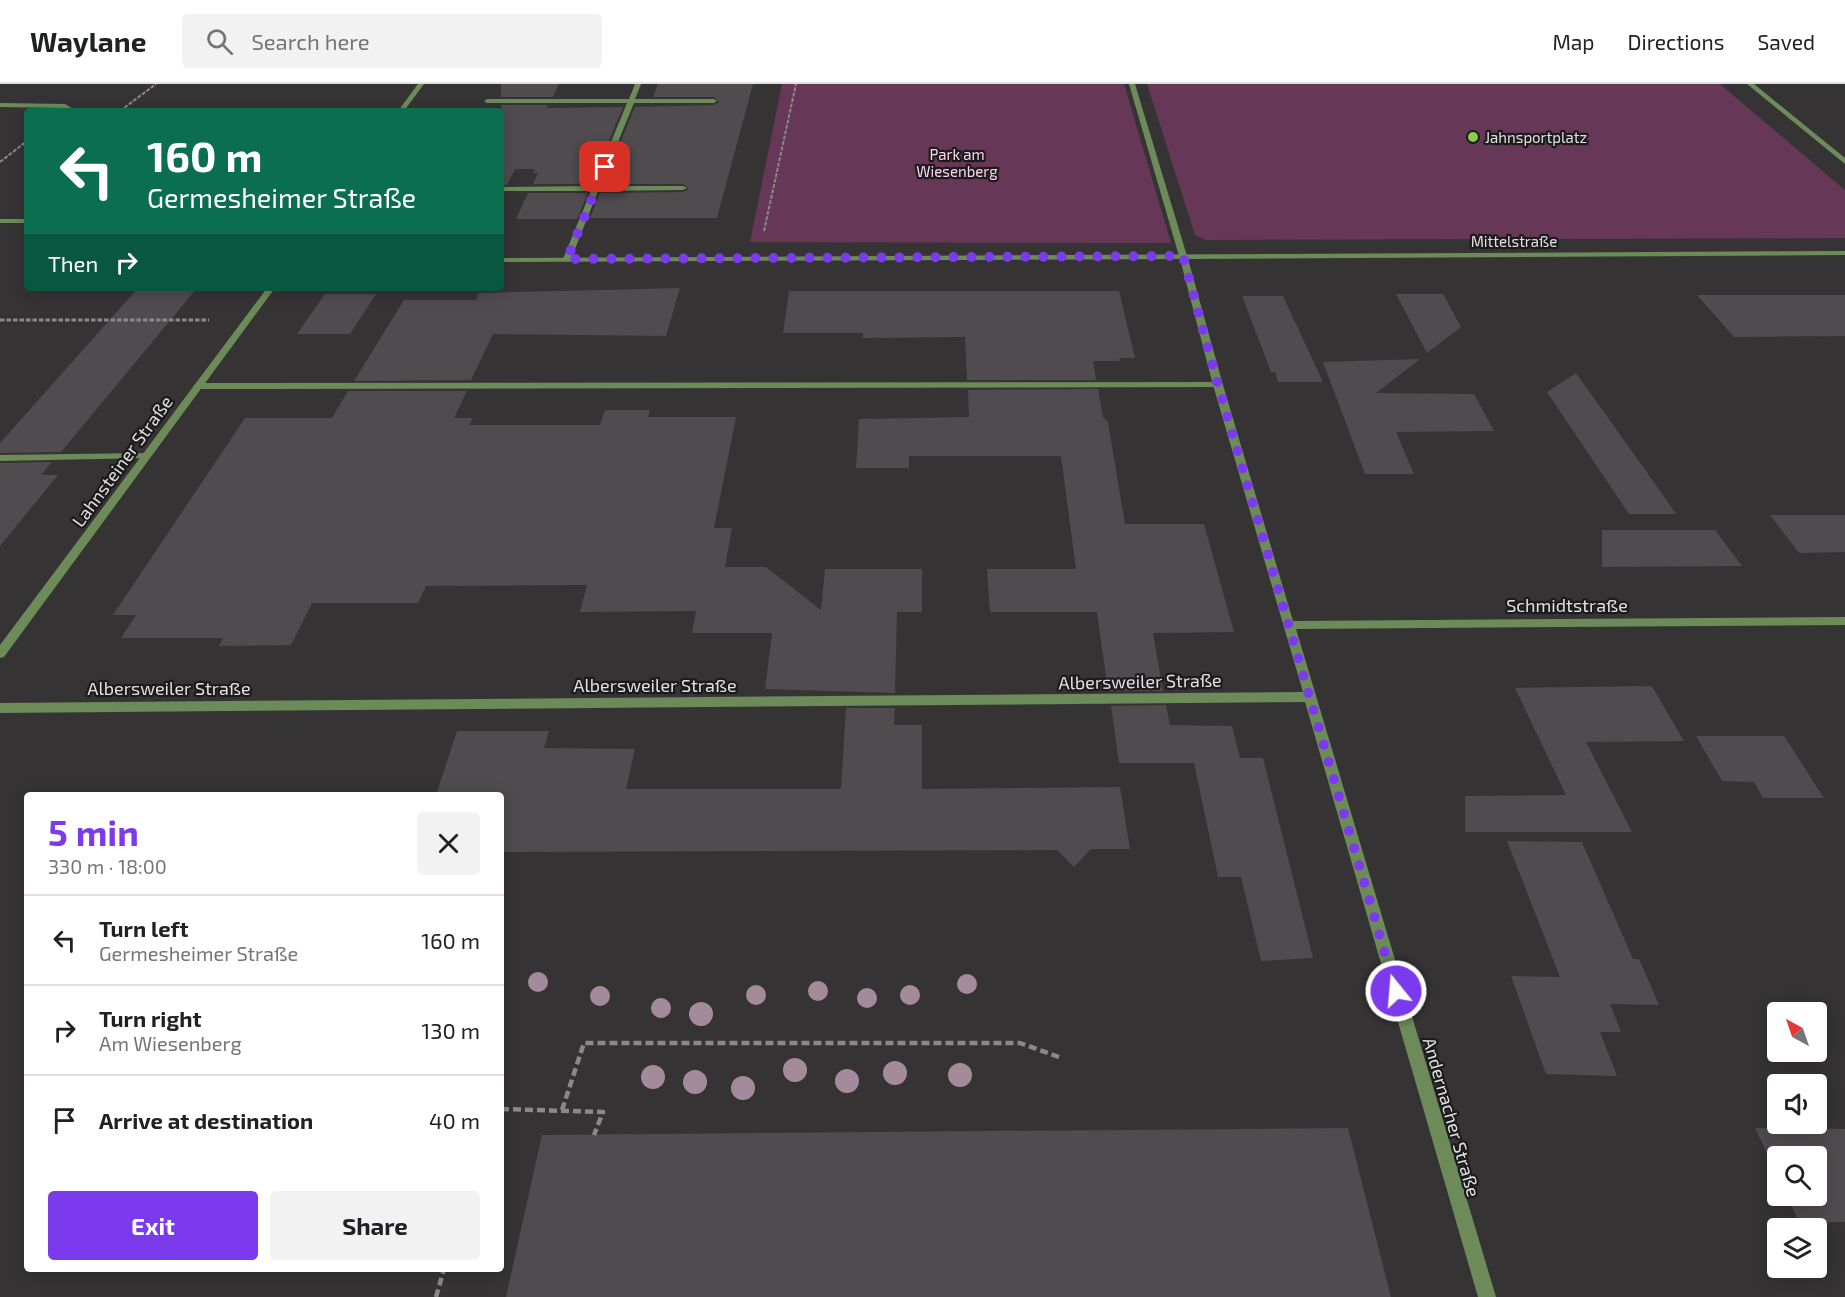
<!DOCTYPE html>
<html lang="en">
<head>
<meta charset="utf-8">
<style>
	:root { --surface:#fff; --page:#f2f2f2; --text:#202124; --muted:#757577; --line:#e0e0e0; --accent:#7c3aed }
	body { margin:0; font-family:"Exo 2",sans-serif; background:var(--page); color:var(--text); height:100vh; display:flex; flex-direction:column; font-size:22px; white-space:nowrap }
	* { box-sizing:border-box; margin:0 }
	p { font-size:20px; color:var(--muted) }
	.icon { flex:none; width:33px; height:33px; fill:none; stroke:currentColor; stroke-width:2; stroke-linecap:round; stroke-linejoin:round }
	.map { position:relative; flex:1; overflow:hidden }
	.drawer { position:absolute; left:24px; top:708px; width:480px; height:480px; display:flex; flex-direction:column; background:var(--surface); border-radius:6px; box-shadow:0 3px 15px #0003 }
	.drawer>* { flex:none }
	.banner { position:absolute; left:24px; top:24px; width:480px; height:183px; border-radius:6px; box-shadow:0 3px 15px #0003; background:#0b6e4f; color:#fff; overflow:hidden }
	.needle { width:39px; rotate:320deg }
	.controls { position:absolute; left:1767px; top:918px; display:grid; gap:12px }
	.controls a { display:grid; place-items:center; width:60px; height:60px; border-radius:6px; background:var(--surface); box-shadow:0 3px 15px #0003; font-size:30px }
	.pin { position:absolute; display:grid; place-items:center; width:51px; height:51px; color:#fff; margin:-26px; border-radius:12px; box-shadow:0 3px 9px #0006 }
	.me { position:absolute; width:66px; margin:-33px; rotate:343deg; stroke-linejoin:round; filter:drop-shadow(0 0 4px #0008) }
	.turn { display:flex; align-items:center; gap:21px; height:126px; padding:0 24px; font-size:27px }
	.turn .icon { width:78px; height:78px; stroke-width:2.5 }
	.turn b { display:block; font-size:42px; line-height:51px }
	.then { display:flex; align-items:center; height:57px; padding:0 24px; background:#0003; gap:12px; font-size:22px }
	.round { display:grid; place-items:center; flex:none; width:63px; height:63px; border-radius:6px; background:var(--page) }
	.overview { display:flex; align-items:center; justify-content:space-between; height:102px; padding:0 24px }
	h1 { font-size:36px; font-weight:700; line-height:45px; color:var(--accent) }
	.primary-button { display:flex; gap:12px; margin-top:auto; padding:12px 24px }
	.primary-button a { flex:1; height:69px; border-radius:6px; background:var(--accent); color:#fff; font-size:24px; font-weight:700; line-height:69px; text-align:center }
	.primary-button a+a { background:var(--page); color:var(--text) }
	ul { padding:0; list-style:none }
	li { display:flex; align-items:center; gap:18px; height:90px; padding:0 24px; border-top:2px solid var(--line) }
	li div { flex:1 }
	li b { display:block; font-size:22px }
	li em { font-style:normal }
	header { display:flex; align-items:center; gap:36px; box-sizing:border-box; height:84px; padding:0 30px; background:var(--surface); border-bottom:2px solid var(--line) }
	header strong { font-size:28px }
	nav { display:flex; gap:33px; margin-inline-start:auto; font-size:21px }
	.search { width:420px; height:54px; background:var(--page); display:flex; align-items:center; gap:15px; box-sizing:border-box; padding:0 21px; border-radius:6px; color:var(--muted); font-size:22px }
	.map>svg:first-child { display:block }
	.green { fill:#673758 }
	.building { fill:#4f4b4e }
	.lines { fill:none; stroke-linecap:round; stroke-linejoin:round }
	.path-far2 { stroke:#8a888a; stroke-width:2; stroke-dasharray:4 1.5; stroke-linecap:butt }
	.path-far1 { stroke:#8a888a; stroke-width:3; stroke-dasharray:4.5 2; stroke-linecap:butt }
	.path { stroke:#8a888a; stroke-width:4.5; stroke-dasharray:8 4; stroke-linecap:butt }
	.service { fill:#6c8b59; fill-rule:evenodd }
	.minor { fill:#6c8b59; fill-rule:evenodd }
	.tree { fill:#a48b9b }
	.route { stroke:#7c3aed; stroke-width:10; stroke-dasharray:0 18 }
	.poi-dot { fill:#85cf4c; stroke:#1c1b1c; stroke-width:2 }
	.labels { text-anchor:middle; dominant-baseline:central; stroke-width:4.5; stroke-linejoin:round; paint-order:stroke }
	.far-poi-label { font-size:15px; fill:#e1dfe1; stroke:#1c1b1c; text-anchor:start }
	.far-park-label { font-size:15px; fill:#fed3ef; stroke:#1c1b1c }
	.far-street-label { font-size:15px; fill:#e1dfe1; stroke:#1c1b1c }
	.street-label { font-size:18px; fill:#e1dfe1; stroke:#1c1b1c }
</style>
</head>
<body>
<header>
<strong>Waylane</strong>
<div class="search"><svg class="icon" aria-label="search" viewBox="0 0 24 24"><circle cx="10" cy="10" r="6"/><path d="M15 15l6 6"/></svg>Search here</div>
<nav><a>Map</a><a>Directions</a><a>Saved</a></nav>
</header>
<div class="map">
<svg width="1845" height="1213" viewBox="0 0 1845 1213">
	<rect width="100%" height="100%" fill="#363335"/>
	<g class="green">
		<polygon points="782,0 1124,0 1171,159 750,158"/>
		<polygon points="1147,0 1720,0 1845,106 1845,154 1206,156 1195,151"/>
	</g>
	<g class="building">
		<polygon points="501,0 559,0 553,13 501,13"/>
		<polygon points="658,0 753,0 717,134 590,134 600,109 683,108 689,105 683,100 603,100 635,23 714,21 719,18 714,13 653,13"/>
		<polygon points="501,21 548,21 547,24 623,23 591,100 533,100 538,89 533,89 535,85 515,85 507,101 501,101"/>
		<polygon points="528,109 588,109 577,135 516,135"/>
		<polygon points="138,204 197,204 61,368 0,369 0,359"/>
		<polygon points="680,204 666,252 493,250 471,296 354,297 404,216 476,216 479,209"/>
		<polygon points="789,207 1119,207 1135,274 1119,274 1120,277 1093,277 1096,296 967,296 965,253 863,254 863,249 783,249"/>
		<polygon points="325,210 376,210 350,250 297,250"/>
		<polygon points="1396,210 1443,210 1461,243 1427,269"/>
		<polygon points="1697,211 1845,211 1845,252 1734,253"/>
		<polygon points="1242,212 1283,212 1323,298 1278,298 1275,288 1271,288"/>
		<polygon points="1420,275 1376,309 1474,310 1494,347 1396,348 1414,390 1365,390 1323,278"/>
		<polygon points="1576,289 1646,387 1676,430 1629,430 1547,308"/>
		<polygon points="1098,305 1103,333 1108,338 1125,440 1204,440 1234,548 1153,549 1163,607 1108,607 1097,528 990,528 987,485 1076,485 1061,372 909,372 909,384 856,384 859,335 969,333 968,306"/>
		<polygon points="348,307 467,307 454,334 473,334 469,341 600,341 605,326 650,326 648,333 736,333 714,444 732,444 725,483 766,483 821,526 825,485 922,485 922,528 897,528 895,609 765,605 772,549 692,549 696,527 580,528 587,501 426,502 418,519 312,519 291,561 219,562 223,554 121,554 136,531 113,531 245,334 332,334"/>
		<polygon points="52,378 41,391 58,391 0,462 0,379"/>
		<polygon points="1770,431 1845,431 1845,468 1799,469"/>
		<polygon points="1602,446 1715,446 1742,482 1602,483"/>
		<polygon points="1652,602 1684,657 1586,658 1632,748 1465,748 1465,712 1566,711 1515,604"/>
		<polygon points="1166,621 1170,641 1232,642 1240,674 1263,674 1313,874 1261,877 1241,793 1218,793 1194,679 1119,679 1111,622"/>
		<polygon points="846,624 895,624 894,641 922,641 922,705 1120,703 1130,765 1091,765 1074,783 1057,766 501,768 501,711 436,711 457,647 549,647 544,664 635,665 626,705 841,705"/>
		<polygon points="1696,652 1784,652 1824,714 1763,714 1754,698 1722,697"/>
		<polygon points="1507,757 1582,758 1633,875 1639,875 1659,921 1610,920 1621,948 1600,948 1617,992 1546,990 1511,892 1560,893"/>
		<polygon points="1348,1044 1391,1213 506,1213 542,1051"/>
		<polygon points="1755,1044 1845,1045 1845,1138 1799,1138 1787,1112 1816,1112 1816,1072 1778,1072 1778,1092"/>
	</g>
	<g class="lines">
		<g class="path-far2">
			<polyline points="120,27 156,0"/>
			<polyline points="0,78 27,57"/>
			<polyline points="764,147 796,0"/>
		</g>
		<polyline class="path-far1" points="0,236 209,236"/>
		<g class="path">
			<polyline points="501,1025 603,1028 594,1051"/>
			<polyline points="562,1026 584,959 1020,959 1059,973"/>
			<polyline points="436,1213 444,1185"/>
		</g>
		<g class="service">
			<polygon points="635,0 641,0 635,15 714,15 717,17 714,19 634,19 600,102 683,102 687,104 683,106 598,107 571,175 564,177 563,175 591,107 501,107 501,103 593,102 627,19 487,19 484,17 487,15 629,15"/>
			<polygon points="1129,0 1135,0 1187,172 1186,174 1179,172"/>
			<polygon points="0,19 65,20 77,27 69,27 64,24 0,23"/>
			<polygon points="1218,298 1223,301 1221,303 198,305 193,302 198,299"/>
			<polygon points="146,369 149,370 149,374 0,377 0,371"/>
		</g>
		<g class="minor">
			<polygon points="418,0 424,0 404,27 398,27"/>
			<polygon points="1747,0 1754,0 1845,74 1845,80"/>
			<rect x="0" y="135" width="27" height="4"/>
			<polygon points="1845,167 1845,171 1188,175 1223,301 1293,537 1845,533 1845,541 1296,545 1496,1213 1478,1213 1305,618 0,629 0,619 1303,608 1213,301 1180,175 501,178 501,174"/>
			<polygon points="267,204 275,204 4,573 0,574 0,561"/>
		</g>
	</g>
	<g class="tree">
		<circle cx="538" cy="898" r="10"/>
		<circle cx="967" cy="900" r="10"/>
		<circle cx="818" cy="907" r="10"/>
		<circle cx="756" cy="911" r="10"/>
		<circle cx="910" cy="911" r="10"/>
		<circle cx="600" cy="912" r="10"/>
		<circle cx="867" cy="914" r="10"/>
		<circle cx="661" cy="924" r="10"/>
		<circle cx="701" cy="930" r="12"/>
		<circle cx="795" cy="986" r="12"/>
		<circle cx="895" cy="989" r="12"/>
		<circle cx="960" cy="991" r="12"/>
		<circle cx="653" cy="993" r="12"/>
		<circle cx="847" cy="997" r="12"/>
		<circle cx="695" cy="998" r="12"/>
		<circle cx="743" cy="1004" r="12"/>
	</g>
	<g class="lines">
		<polyline class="route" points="605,83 567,175 1183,172 1218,301 1396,907"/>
	</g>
	<circle class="poi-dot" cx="1473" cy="53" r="6"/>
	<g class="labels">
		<g class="far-poi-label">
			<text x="1485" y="53">Jahnsportplatz</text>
		</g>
		<g class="far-park-label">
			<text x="957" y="70">Park am<tspan x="957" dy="17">Wiesenberg</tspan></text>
		</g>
		<g class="far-street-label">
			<text x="1514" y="157">Mittelstraße</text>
		</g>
		<g class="street-label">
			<text transform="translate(122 377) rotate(-54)">Lahnsteiner Straße</text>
			<text x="1567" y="521">Schmidtstraße</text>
			<text transform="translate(1140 597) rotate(-1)">Albersweiler Straße</text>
			<text x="655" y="601">Albersweiler Straße</text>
			<text x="169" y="604">Albersweiler Straße</text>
			<text transform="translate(1452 1033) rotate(74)">Andernacher Straße</text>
		</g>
	</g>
</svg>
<div class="controls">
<a><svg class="needle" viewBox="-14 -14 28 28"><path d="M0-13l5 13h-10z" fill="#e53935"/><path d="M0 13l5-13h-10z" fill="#757577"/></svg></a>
<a><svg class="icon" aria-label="sound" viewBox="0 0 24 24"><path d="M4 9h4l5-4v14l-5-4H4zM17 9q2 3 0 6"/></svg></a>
<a><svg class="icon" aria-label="search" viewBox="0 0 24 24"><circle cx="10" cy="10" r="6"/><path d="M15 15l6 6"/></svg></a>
<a><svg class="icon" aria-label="layers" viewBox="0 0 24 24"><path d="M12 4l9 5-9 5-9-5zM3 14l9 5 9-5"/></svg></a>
</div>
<div class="pin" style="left:605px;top:83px;background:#d93025"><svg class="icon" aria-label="arrive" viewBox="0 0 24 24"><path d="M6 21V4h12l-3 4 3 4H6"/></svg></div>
<svg class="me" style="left:1396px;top:907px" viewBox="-20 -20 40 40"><circle r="17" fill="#7c3aed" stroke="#fff" stroke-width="3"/><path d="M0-11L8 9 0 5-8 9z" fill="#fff"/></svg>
<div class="banner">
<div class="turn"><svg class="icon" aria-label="left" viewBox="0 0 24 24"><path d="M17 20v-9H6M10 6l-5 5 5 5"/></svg><div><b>160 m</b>Germesheimer Straße</div></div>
<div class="then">Then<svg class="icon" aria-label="right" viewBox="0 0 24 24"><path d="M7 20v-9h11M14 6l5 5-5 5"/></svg></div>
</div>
<section class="drawer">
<div class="overview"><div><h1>5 min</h1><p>330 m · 18:00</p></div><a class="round"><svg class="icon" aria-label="close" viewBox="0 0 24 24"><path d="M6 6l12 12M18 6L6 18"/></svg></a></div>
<ul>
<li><svg class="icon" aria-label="left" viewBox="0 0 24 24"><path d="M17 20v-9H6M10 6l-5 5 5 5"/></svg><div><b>Turn left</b><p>Germesheimer Straße</p></div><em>160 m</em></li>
<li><svg class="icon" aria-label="right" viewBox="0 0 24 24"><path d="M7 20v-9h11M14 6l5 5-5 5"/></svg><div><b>Turn right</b><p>Am Wiesenberg</p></div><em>130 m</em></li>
<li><svg class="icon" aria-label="arrive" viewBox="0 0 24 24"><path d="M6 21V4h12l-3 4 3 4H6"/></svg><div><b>Arrive at destination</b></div><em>40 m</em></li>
</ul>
<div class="primary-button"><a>Exit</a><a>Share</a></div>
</section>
</div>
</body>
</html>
